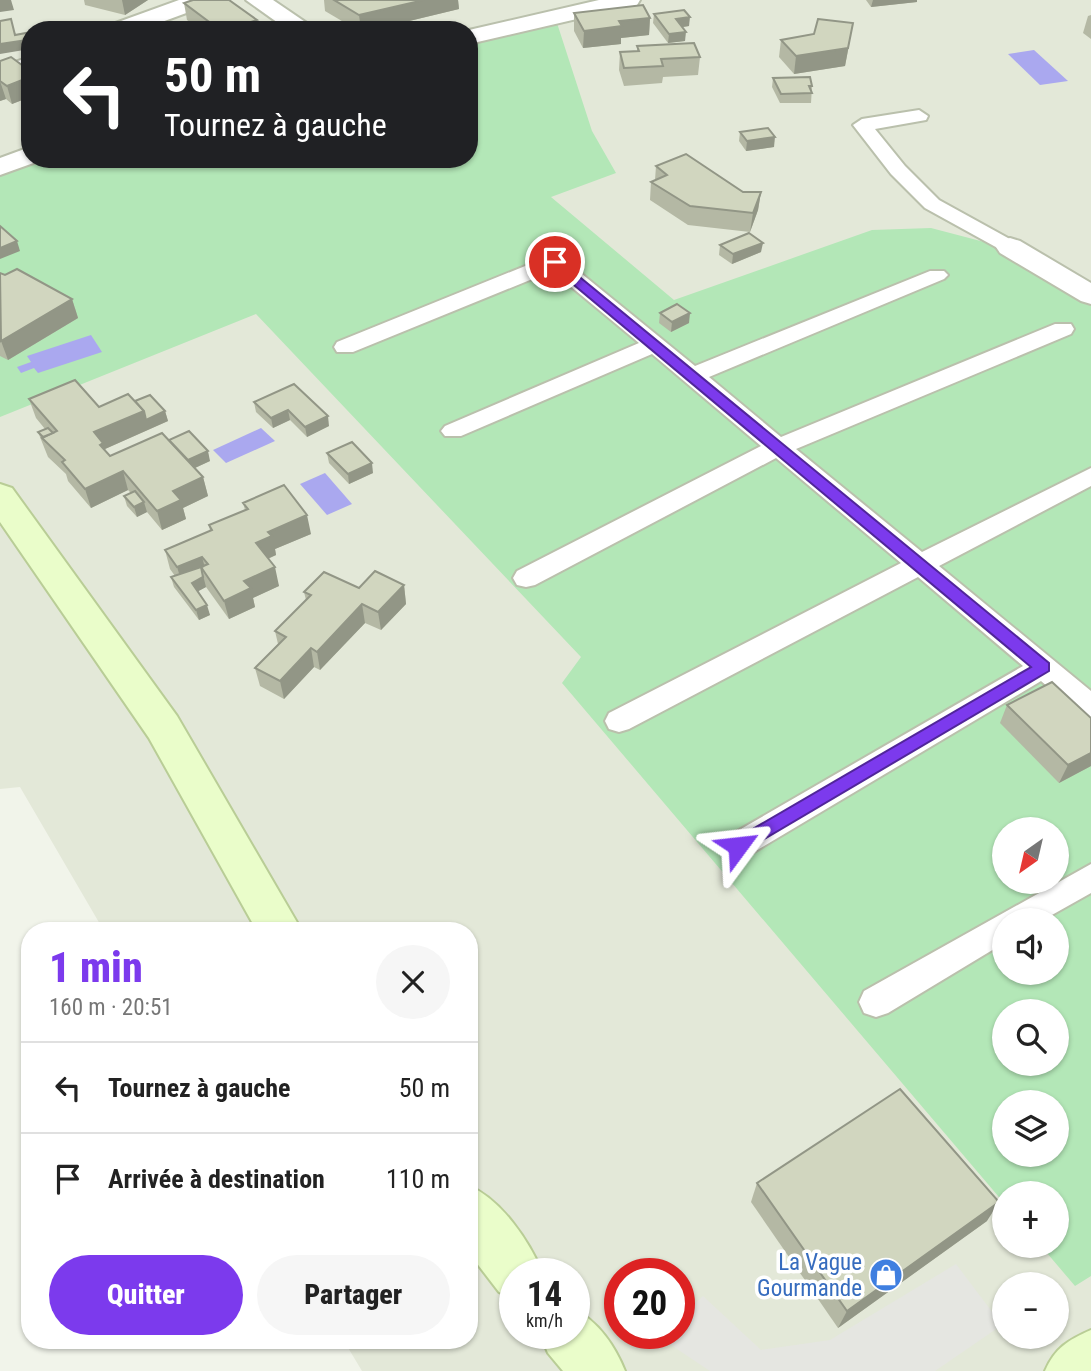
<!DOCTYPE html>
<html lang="fr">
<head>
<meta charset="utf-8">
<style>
	:root { --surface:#fff; --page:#f6f6f6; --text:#222; --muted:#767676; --line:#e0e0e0; --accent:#7c3aed }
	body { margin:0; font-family:"Roboto Condensed",sans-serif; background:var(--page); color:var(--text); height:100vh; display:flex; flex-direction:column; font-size:26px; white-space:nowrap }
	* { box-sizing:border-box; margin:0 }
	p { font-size:23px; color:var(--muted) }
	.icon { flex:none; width:38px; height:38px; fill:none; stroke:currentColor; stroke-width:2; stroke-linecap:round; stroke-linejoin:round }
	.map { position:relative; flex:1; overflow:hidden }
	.panel { position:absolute; left:21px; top:922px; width:457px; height:427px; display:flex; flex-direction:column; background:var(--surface); border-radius:28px; box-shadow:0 2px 5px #0004 }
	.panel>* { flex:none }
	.hud { position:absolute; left:21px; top:21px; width:457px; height:147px; border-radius:28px; box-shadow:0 2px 5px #0004; background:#202124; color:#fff; overflow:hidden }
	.needle { width:46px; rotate:214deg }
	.tools { position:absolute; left:992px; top:817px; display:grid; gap:14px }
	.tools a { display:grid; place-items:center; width:77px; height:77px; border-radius:50%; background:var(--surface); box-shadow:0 2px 5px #0004; font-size:35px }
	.speed { position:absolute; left:499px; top:1258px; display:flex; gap:14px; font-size:35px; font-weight:700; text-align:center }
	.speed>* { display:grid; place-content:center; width:91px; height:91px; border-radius:50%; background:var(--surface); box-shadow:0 2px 5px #0004; line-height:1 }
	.speed small { font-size:18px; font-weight:400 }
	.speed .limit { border:10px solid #d22; background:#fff; color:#111 }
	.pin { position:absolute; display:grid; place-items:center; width:60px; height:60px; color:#fff; margin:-30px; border:4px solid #fff; border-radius:50%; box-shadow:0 2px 7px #0007 }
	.me { position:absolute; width:77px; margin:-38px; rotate:60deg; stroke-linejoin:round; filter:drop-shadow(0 0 5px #0008) }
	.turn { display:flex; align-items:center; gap:24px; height:147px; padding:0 28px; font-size:32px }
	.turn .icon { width:91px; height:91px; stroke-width:2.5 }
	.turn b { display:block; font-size:49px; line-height:60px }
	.round { display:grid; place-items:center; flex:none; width:74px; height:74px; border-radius:37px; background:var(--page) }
	.headline { display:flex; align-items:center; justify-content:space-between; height:119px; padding:0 28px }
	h1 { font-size:42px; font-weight:800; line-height:52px; color:var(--accent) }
	.button { display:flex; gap:14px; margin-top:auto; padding:14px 28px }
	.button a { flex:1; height:80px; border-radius:42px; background:var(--accent); color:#fff; font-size:28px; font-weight:800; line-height:80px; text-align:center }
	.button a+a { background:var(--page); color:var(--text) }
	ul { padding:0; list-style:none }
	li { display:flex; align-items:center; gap:21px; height:91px; padding:0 28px; border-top:2px solid var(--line) }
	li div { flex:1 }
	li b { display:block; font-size:26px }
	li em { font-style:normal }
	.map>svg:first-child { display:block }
	.residential { fill:#e3e8d8; fill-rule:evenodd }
	.green { fill:#b3e7b7; fill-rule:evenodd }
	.parking { fill:#e5e6e1 }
	.water { fill:#aaa8ef }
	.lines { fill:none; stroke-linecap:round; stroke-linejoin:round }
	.lane-casing { stroke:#bac0ac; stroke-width:4 }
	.street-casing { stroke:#bac0ac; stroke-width:4 }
	.secondary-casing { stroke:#b9cd96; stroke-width:4 }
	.lane { fill:#fff; fill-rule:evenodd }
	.street { fill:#fff; fill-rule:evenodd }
	.secondary { fill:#eafdca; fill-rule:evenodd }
	.wall { fill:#b4b8a4 }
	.shaded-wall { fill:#929686 }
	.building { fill:#d1d6bf; stroke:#929686; stroke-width:2 }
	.route { fill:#7c3aed; stroke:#51269a; stroke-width:2 }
	.labels { text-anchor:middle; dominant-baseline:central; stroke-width:7; stroke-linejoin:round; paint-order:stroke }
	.near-shop-label { font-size:23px; fill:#366cbe; stroke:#fff; text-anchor:end }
</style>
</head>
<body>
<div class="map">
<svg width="1091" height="1371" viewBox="0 0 1091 1371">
	<rect width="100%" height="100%" fill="#f1f4ea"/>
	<path class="residential" d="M0 0H1091V1371H362L344 1341 469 1340V931H104L20 787 0 789ZM30 30H469V159H30ZM1004 830H1057V882H1004ZM1004 920H1057V973H1004ZM1004 1012H1057V1064H1004ZM1004 1102H1057V1155H1004ZM1004 1194H1057V1246H1004ZM514 1274H574V1334H514ZM620 1274H679V1334H620ZM1004 1284H1057V1337H1004Z"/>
	<path class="green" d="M556 20 592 131 616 173 551 197 674 300 872 230 931 228 992 244 1091 304V1276L1075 1286 1041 1246H1057V1194H1004V1203L562 683 581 657 256 314 0 417V172L32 159H469V42ZM1004 830H1057V882H1004ZM1004 920H1057V973H1004ZM1004 1012H1057V1064H1004ZM1004 1102H1057V1155H1004Z"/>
	<polygon class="parking" points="956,1264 1002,1325 935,1371 710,1371 659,1337 663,1334 679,1334 679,1319 703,1296 761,1350 830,1340"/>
	<g class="water">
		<polygon points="1034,50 1068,81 1040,85 1008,54"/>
		<polygon points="91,335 102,352 38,373 34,368 21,373 17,367 31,362 27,356"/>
		<polygon points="261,428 275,441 226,463 213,450"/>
		<polygon points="325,473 352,504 327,515 300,484"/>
	</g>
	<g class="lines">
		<defs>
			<g id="lane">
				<polygon points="30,57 30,68 0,78 0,67"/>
				<polygon points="919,110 928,116 926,120 875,129 905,166 939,200 1017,243 1020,247 1017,251 1003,251 925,208 891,174 853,125 862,119"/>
				<polygon points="543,246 550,248 695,366 930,271 944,271 948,275 944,279 709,377 781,437 1055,324 1071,324 1074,329 1071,334 796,449 922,552 1091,468 1091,486 939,566 1091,691 1091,718 1081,715 1041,681 749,855 738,859 727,855 723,846 727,837 1023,666 918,577 629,729 619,732 609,729 605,721 609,713 901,563 776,458 535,585 526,587 517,585 513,578 517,571 761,446 652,354 461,436 445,436 441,431 445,426 639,343 552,271 353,352 337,352 334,347 337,342 540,260 533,252"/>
				<polygon points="1091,864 1091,893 1043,920 1004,920 1004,943 888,1013 876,1017 864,1013 859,1002 864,991"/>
			</g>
			<g id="street">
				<polygon points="179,0 211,0 208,5 140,30 106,30 110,25"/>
				<polygon points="246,0 273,0 317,30 288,30"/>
				<polygon points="599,0 640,0 637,5 469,44 469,30"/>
				<polygon points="30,147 30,159 39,161 0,175 0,158"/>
				<polygon points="1010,238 1020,241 1091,283 1091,304 1081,301 1000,253 996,247 1000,241"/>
			</g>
			<g id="secondary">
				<polygon points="0,484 12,488 177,716 302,931 257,931 149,738 0,522"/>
				<path d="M469 1186C501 1199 530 1242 543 1274H514V1299L499 1292 469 1253Z"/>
				<path d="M574 1310C598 1320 616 1348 625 1371H563L548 1353 540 1334H574Z"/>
				<path d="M1091 1330V1371H1045C1055 1348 1068 1340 1091 1330Z"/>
			</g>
		</defs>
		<use href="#lane" class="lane-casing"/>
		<use href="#street" class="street-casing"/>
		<use href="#secondary" class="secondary-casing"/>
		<use href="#lane" class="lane"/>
		<use href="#street" class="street"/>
		<use href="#secondary" class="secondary"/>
	</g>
	<g class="wall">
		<polygon points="84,0 148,0 125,15 85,5"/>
		<polygon points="324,0 458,0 459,9 372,30 357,30 325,11"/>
		<polygon points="866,0 917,0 917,2 871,7"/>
		<polygon points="184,3 258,30 200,30 187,20"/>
		<polygon points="574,13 650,18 649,35 621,38 621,44 583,48 574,31"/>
		<polygon points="654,14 689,26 683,27 685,41 668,43 653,23"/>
		<polygon points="1091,15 1091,39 1083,33 1088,16"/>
		<polygon points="781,40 850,40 845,66 794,74 779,57"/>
		<polygon points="637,46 700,57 698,75 663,77 662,83 624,86 619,70 620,52 637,52"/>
		<polygon points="0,61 30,71 30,97 12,104 6,99 0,101"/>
		<polygon points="773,78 812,86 811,103 780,103 772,87"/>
		<polygon points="740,132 774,147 746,151 739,141"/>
		<polygon points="656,166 743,192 761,192 758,210 750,232 688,225 650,200 651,182 655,180"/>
		<polygon points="720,245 761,252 732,264 719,255"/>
		<polygon points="0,273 72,299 78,318 8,360 0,356"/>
		<polygon points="660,313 689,323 671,332 659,323"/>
		<polygon points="294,384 329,426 307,437 290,420 273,428 256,412 254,402"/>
		<polygon points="29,399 99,407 135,401 165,411 168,421 105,449 106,452 110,456 169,440 210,461 195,468 203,477 208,496 183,508 186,519 162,530 147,512 137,517 127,506 124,496 131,493 128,490 91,508 68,481 66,474 48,457 38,432 45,429 36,418"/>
		<polygon points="327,453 373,473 349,484 329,463"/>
		<polygon points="243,503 311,534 275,549 276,555 268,559 279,586 253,598 255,607 229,619 206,587 198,591 210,615 199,620 174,587 171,577 175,576 170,569 165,550 210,531 209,525 245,510"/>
		<polygon points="404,585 406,604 381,630 365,623 320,670 314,667 284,699 260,686 255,668 278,644 275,631 306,600 304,592"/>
		<polygon points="1007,705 1091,718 1091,766 1059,783 1000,723"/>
		<polygon points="757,1183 987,1221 838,1328 751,1202"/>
	</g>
	<g class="shaded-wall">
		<polygon points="0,0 11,0 14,10 0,12"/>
		<polygon points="122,0 148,0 125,15"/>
		<polygon points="424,0 458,0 459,9 372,30 361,30 359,15"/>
		<polygon points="873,0 917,0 917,2 871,7"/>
		<polygon points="690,17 689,26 676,28 676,19"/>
		<polygon points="650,18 649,35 621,38 621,44 583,48 584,31 619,21"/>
		<polygon points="257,20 258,30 227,30"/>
		<polygon points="853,23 845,66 794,74 796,56"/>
		<polygon points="686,32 685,41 668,43 669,34"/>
		<polygon points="27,40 30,49 0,54 0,44"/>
		<polygon points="30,77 30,97 12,104 7,86"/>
		<polygon points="0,81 6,99 0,101"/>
		<polygon points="775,137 774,147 746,151 747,141"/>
		<polygon points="761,192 758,210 750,232 753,213"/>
		<polygon points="17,241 20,251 0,259 0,248"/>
		<polygon points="763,243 761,252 732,264 733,254"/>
		<polygon points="72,299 78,318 8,360 1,341"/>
		<polygon points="690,313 689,323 671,332 672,322"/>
		<polygon points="288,410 290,420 273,428 271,418"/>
		<polygon points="144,411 165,411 168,421 105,449 109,463 94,432"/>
		<polygon points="328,416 329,426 307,437 305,427"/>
		<polygon points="208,451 210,461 186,472 183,462"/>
		<polygon points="372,463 373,473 349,484 348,474"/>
		<polygon points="123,471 128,490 91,508 85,489"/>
		<polygon points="203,477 208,496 183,508 186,519 162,530 157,511 173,491"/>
		<polygon points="144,502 147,512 137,517 134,507"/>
		<polygon points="307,515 311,534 275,549 276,555 260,562 256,543 268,532"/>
		<polygon points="202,557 207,575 201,567 206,587 195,593 183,586 177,567"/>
		<polygon points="275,567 279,586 253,598 255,607 229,619 224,601 244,581"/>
		<polygon points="404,585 406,604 381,630 378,612"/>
		<polygon points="362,604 365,623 320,670 317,652"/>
		<polygon points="207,605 210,615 199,620 196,610"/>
		<polygon points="311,648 314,667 284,699 280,681"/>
		<polygon points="1091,753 1091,766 1059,783 1068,765"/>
		<polygon points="999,1202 987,1221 838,1328 847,1311"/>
	</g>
	<g class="building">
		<polygon points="193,0 229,0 257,20 227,30 220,30 184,3"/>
		<polygon points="334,0 424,0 359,15"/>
		<polygon points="643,5 650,18 619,21 622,26 584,31 574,13"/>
		<polygon points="684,10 690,17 676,19 686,32 669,34 654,14"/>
		<polygon points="11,19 15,35 26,33 27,40 0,44 0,21"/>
		<polygon points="818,19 853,23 848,48 796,56 781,40 814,34"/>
		<polygon points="694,43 700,57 661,59 663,66 624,68 620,52 639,51 637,46"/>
		<polygon points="11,57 30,71 30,77 7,86 0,81 0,61"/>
		<polygon points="810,77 812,86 809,86 812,93 781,94 773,78"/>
		<polygon points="768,128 775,137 747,141 740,132"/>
		<polygon points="686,154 743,192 761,192 753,213 690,206 651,182 667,175 656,166"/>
		<polygon points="0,226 17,241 0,248"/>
		<polygon points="749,233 763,243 733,254 720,245"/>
		<polygon points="17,269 72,299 1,341 0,273 5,275"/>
		<polygon points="677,304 690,313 672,322 660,313"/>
		<polygon points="75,380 99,407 128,394 144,411 94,432 103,443 100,445 110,456 162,433 203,477 173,491 181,500 157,511 123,471 85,489 62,462 65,460 42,438 57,431 29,399"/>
		<polygon points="294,384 328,416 305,427 288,410 271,418 254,402"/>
		<polygon points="150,395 165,411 146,420 144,411 135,401"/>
		<polygon points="48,428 53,433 43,437 38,432"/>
		<polygon points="189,431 208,451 188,460 169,440"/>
		<polygon points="352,442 372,463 348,474 327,453"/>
		<polygon points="284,485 307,515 268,532 272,536 256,543 275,567 244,581 251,588 224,601 201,567 208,564 202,557 177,567 165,550 212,530 209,525 248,509 243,503"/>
		<polygon points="135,491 144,502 134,507 124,496"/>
		<polygon points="204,566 201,567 203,577 192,583 207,605 196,610 171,577"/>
		<polygon points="375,571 404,585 378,612 362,604 317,652 311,648 280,681 255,668 286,637 275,631 311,595 304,592 324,572 359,588"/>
		<polygon points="1052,682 1091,718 1091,753 1068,765 1007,705"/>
		<polygon points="900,1089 999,1202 847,1311 757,1183"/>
	</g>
	<polygon class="route" points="550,260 559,260 1049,663 1049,671 744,851 732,851 729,846 732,841 1031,667 550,265"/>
	<defs>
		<symbol id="shop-disc" viewBox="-11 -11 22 22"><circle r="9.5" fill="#3f7fe0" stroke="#fff"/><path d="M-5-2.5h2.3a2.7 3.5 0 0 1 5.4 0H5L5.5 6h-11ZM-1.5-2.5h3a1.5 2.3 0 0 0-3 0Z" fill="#fff"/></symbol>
	</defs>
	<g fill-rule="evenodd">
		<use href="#shop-disc" x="867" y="1256" width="38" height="38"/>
	</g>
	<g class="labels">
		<g class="near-shop-label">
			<text x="862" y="1262">La Vague<tspan x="862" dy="26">Gourmande</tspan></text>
		</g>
	</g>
</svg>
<div class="tools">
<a><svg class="needle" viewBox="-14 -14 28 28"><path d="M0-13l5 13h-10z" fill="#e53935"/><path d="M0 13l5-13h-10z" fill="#767676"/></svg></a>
<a><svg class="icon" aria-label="sound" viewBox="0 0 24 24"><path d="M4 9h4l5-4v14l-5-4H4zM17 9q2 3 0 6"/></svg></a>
<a><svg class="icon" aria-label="search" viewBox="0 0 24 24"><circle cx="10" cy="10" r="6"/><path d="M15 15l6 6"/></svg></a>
<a><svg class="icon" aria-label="layers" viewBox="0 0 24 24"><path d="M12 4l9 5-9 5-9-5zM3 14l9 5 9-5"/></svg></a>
<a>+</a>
<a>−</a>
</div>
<div class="speed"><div>14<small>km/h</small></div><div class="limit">20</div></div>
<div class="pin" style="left:555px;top:262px;background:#d93025"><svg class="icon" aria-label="arrive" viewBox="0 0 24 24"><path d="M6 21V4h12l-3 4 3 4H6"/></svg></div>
<svg class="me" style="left:738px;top:846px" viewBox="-20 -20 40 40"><path d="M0-17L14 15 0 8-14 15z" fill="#7c3aed" stroke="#fff" stroke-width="4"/></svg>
<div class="hud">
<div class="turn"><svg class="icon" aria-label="left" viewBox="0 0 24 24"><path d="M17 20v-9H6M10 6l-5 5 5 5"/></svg><div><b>50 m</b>Tournez à gauche</div></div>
</div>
<section class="panel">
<div class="headline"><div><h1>1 min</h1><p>160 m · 20:51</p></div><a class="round"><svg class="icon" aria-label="close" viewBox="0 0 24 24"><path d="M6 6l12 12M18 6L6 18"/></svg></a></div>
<ul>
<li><svg class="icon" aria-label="left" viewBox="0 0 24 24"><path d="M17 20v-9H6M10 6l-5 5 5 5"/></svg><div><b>Tournez à gauche</b></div><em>50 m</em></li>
<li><svg class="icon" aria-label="arrive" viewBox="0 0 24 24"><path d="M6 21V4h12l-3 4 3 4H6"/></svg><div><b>Arrivée à destination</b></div><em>110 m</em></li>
</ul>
<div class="button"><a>Quitter</a><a>Partager</a></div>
</section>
</div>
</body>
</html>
